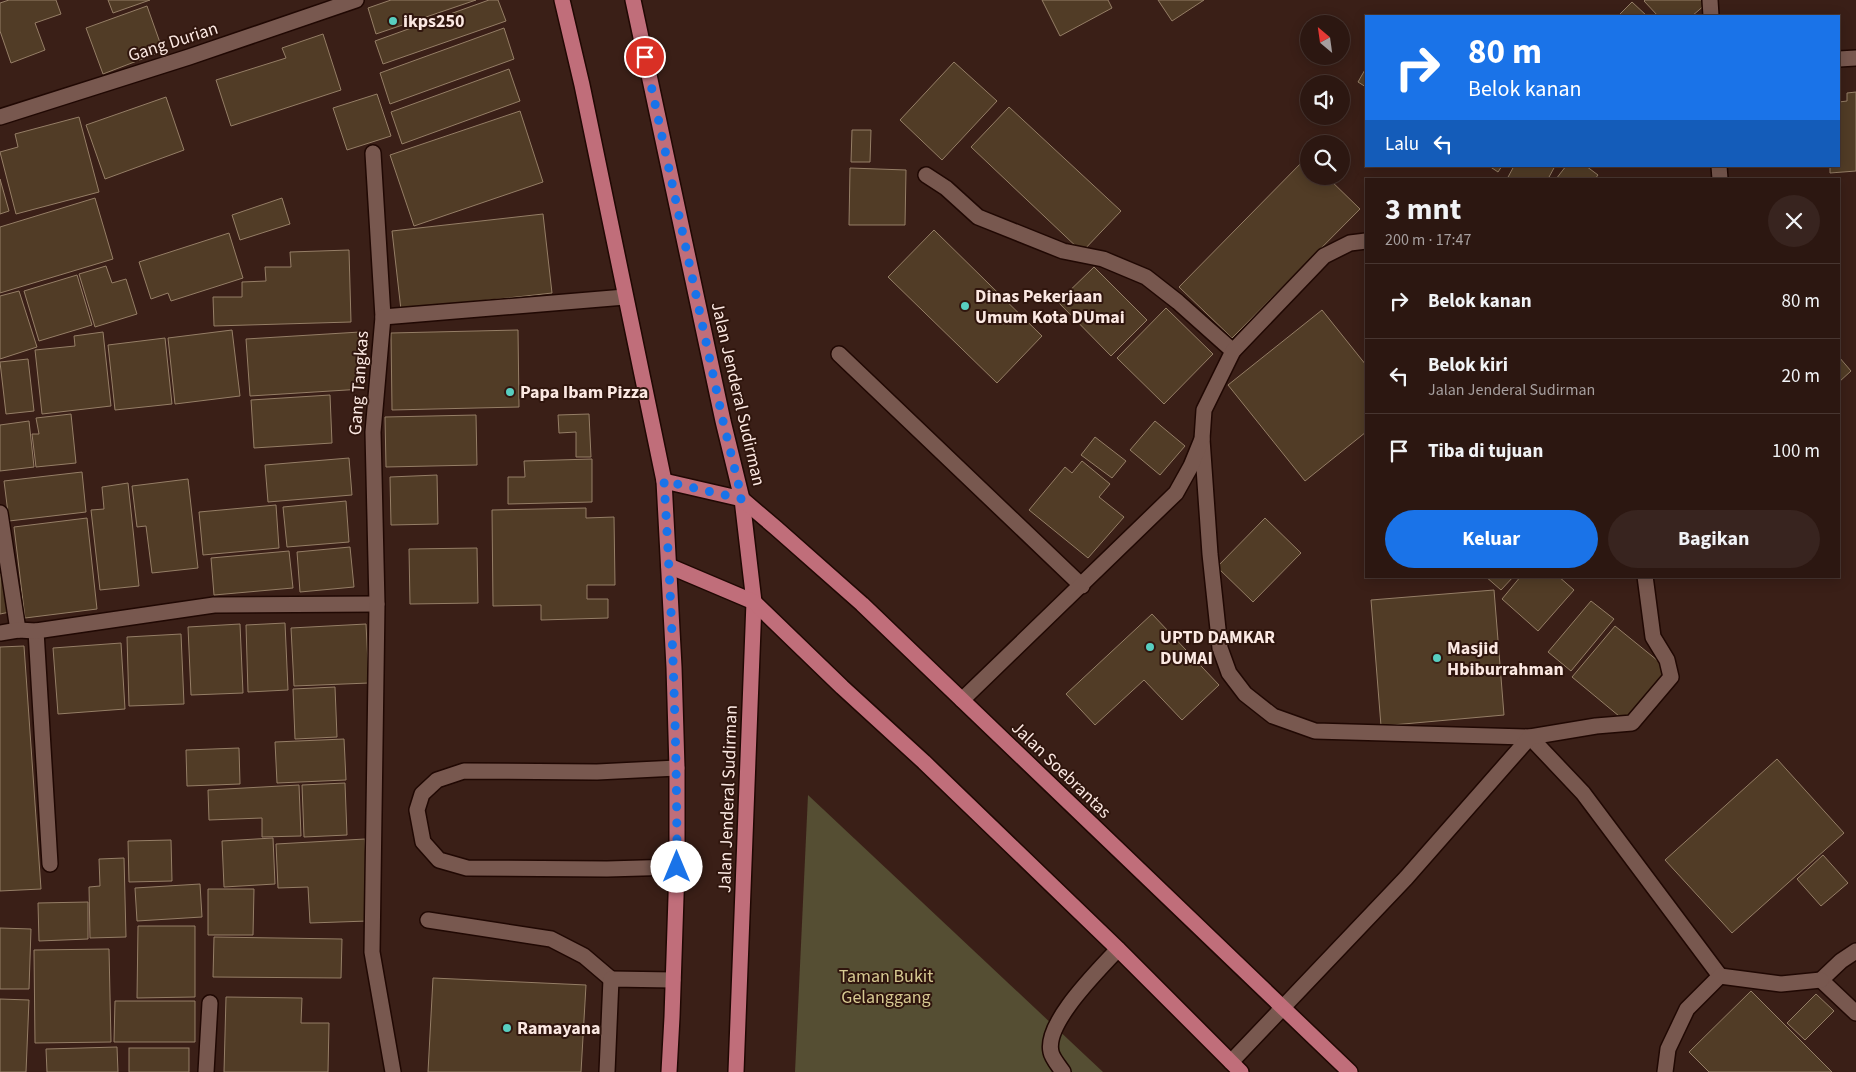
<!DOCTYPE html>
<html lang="id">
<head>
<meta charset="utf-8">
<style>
	:root { --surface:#2c1711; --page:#38241f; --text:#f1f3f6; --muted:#a69f9f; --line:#483631; --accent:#1a73e8 }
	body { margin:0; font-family:"Source Sans 3",sans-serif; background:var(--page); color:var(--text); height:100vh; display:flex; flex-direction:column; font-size:19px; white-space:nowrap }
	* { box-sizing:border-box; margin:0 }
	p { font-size:16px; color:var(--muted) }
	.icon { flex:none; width:28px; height:28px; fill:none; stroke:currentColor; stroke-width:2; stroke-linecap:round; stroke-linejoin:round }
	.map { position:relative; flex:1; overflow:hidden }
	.side { position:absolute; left:1365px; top:178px; width:475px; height:400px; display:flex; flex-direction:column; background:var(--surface); border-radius:0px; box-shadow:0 2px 12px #0003,0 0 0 1px var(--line) }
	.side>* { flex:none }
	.guide { position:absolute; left:1365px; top:15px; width:475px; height:152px; border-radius:0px; box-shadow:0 2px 12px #0003,0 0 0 1px var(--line); background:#1a73e8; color:#fff; overflow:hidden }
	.needle { width:32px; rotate:331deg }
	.tools { position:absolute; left:1300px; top:15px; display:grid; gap:10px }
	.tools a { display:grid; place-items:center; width:50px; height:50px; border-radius:50%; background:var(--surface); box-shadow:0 2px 12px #0003,0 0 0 1px var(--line); font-size:25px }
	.pin { position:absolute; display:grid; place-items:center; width:42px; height:42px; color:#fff; margin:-21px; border:2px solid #fff; border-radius:50%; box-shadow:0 1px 5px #0007 }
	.me { position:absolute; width:55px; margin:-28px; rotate:0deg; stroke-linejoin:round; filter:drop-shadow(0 0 4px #0008) }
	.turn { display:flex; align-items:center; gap:18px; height:105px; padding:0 20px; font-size:22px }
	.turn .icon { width:65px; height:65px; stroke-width:2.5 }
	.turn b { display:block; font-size:35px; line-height:42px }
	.then { display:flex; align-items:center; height:48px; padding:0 20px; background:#0003; gap:10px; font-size:19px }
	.round { display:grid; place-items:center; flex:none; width:52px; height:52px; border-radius:26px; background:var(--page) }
	.headline { display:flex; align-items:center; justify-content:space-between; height:85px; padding:0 20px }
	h1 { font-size:30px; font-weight:700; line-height:38px }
	.button { display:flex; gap:10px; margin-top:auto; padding:10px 20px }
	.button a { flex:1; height:58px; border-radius:30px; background:var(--accent); color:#fff; font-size:20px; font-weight:700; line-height:58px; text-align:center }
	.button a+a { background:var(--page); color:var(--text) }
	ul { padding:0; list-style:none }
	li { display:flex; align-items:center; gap:15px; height:75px; padding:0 20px; border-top:1px solid var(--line) }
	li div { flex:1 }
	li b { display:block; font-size:19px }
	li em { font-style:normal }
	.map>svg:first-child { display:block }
	.green { fill:#554e33 }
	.building { fill:#513c26; stroke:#957e66 }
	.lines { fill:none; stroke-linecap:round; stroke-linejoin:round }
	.lane-casing { stroke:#200803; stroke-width:18 }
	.street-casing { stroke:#200803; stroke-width:18 }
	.primary-casing { stroke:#200803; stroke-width:18 }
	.lane { stroke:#78584f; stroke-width:15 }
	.street { stroke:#78584f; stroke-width:15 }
	.primary { stroke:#c06e7a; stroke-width:15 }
	.route { stroke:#1a73e8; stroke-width:9; stroke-dasharray:0 16.2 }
	.poi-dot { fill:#58cec0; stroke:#30160e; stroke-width:2 }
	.labels { text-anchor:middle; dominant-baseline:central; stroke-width:4; stroke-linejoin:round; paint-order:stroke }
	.poi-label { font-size:18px; font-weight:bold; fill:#fbe8e2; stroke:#30160e; text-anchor:start }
	.street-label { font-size:18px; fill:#fbe8e2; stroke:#30160e }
	.park-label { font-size:18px; fill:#d7ca92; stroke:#30160e }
</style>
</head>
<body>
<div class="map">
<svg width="1856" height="1072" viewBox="0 0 1856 1072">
	<rect width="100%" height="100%" fill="#3a1f17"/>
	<polygon class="green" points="808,795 1103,1072 795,1072"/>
	<g class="building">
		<polygon points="9,0 56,0 61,14 35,23 45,50 11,63 0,31 0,3"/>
		<polygon points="108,0 150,0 113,13"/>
		<polygon points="391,0 476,0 376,34 368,8"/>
		<polygon points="489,0 498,0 506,21 383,64 375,41"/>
		<polygon points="1042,0 1108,0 1112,8 1060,36"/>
		<polygon points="1158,0 1204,0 1172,21"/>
		<polygon points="1645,0 1702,0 1706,4 1692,16 1658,16 1644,1"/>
		<polygon points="1632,2 1647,16 1618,16"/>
		<polygon points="147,6 163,51 103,74 86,28"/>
		<polygon points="504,28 514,59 390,104 380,73"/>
		<polygon points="323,34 341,90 231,126 216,80 286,58 282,48"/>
		<polygon points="954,62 997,101 942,160 900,120"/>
		<polygon points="1366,68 1366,87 1358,82"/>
		<polygon points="509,69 520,101 402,144 391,112"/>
		<polygon points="1856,92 1856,171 1830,173 1830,166 1839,166 1839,102 1847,101 1847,93"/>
		<polygon points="377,94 391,136 347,150 333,108"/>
		<polygon points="166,97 184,150 105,179 86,125"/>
		<polygon points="1009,107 1121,211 1082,252 971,147"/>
		<polygon points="520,111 543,182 414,226 390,155"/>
		<polygon points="79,117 99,192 16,214 0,152 18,147 15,134"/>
		<polygon points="852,130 871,130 870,162 851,162"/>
		<polygon points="1307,157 1309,159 1309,176 1326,176 1360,209 1232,338 1179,287"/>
		<polygon points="1489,166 1502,166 1498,172"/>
		<polygon points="1514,166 1555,166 1548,179 1507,179"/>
		<polygon points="1566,166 1586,166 1598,175 1595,179 1556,179"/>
		<polygon points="850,168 906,170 905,225 849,225"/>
		<polygon points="0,179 9,211 0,214"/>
		<polygon points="95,198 113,259 0,293 0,227"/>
		<polygon points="282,198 290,224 240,240 232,215"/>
		<polygon points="543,214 552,293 401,310 392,231"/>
		<polygon points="934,230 1042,336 997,383 888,277"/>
		<polygon points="229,233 243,278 171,301 168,293 151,299 139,262"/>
		<polygon points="349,250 351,322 214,326 213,297 242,297 242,282 266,281 265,267 291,267 290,252"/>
		<polygon points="106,266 112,283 126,279 137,314 95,327 79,274"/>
		<polygon points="1094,267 1147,320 1111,356 1058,302"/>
		<polygon points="77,275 92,325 39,341 24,291"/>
		<polygon points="19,291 37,347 0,359 0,296"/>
		<polygon points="1166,308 1213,354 1164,404 1117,358"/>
		<polygon points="1322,310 1366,365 1366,432 1305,481 1228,385"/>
		<polygon points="232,330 240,396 175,404 168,338"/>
		<polygon points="518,330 519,407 392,410 391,333"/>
		<polygon points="103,332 111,406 42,414 35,350 75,346 74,336"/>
		<polygon points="360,332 363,389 250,396 246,339"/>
		<polygon points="165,338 172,404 115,410 108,345"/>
		<polygon points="1839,357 1851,371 1839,382"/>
		<polygon points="28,359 34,411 6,414 0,362"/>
		<polygon points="330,395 332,443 254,448 251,400"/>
		<polygon points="71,414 76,463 36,467 32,434 39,434 36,418"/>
		<polygon points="589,414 591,457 576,457 576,432 559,433 558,415"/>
		<polygon points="476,415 477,465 386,467 385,417"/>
		<polygon points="29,421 34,467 0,471 0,425"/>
		<polygon points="1155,421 1185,446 1160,475 1130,450"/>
		<polygon points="1095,437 1126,461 1112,478 1081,455"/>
		<polygon points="349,458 352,495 268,502 265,465"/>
		<polygon points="592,459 592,502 508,504 508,477 525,477 524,461"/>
		<polygon points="1082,461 1110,484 1099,497 1124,517 1088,558 1029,510 1065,467 1072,473"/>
		<polygon points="82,472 86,512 9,521 4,481"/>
		<polygon points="437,475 438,524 391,525 390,477"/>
		<polygon points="188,479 198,568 152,573 146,526 137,527 132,486"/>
		<polygon points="128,483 139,586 100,590 91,510 104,509 102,487"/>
		<polygon points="346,501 349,542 287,547 283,507"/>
		<polygon points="276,505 279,548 203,555 199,512"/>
		<polygon points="586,508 586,518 614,517 615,585 587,585 587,599 608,599 608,618 541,620 541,605 493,606 492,510"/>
		<polygon points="87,518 97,609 25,618 14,527"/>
		<polygon points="1265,518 1301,553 1253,602 1217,567"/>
		<polygon points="350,547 354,587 300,592 297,552"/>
		<polygon points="477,548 478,603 410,604 409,549"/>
		<polygon points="289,551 293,588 214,595 211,558"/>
		<polygon points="0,574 2,574 10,612 0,614"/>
		<polygon points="1485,576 1514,576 1501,590"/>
		<polygon points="1521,576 1558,576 1574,590 1538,631 1502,599"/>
		<polygon points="1494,590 1504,715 1381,726 1371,600"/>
		<polygon points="1591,601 1614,619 1571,671 1548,652"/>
		<polygon points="1152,614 1219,685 1182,720 1144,680 1095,725 1066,694"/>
		<polygon points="285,623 288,690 248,692 246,625"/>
		<polygon points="240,624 243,693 191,695 188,627"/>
		<polygon points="366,624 369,683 294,686 291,628"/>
		<polygon points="1615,626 1668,669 1625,721 1572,677"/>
		<polygon points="181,634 184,704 129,706 127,637"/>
		<polygon points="121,643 125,709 58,714 53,648"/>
		<polygon points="24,646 41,889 0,891 0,647"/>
		<polygon points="335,687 337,737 295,739 293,689"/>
		<polygon points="344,739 346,780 277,783 275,742"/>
		<polygon points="239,748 240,784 187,786 186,750"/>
		<polygon points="1777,759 1844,833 1732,933 1665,860"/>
		<polygon points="345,783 347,835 304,837 302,785"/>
		<polygon points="299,785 301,836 262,837 262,818 209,820 208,790"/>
		<polygon points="273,838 275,884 224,887 222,841"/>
		<polygon points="365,839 368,921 310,923 308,887 278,888 276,844"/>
		<polygon points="171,840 172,881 129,882 128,841"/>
		<polygon points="1823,855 1848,883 1821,906 1797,879"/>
		<polygon points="124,858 126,937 90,938 89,887 100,886 99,859"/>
		<polygon points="200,884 202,917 137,921 135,888"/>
		<polygon points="208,889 254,889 253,935 208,935"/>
		<polygon points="88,902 88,939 39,941 38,903"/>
		<polygon points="138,926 195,926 195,997 137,998"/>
		<polygon points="0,928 31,929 29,989 0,989"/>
		<polygon points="214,937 342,939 341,978 213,977"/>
		<polygon points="109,949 111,1042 35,1043 34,950"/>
		<polygon points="433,978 586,985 581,1072 428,1072"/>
		<polygon points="1751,991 1832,1072 1709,1072 1689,1052"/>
		<polygon points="1816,994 1834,1011 1805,1040 1787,1023"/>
		<polygon points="226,997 302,998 301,1023 329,1023 328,1072 224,1072"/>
		<polygon points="0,999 29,1000 26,1072 0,1072"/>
		<polygon points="115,1001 195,1001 195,1042 114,1042"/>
		<polygon points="117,1047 118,1072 47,1072 46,1049"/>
		<rect x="129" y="1048" width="60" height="24"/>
	</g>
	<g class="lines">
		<defs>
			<g id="lane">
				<polyline points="926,175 946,188 978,217 1063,251 1103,259 1146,277 1178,302 1233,351"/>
				<polyline points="839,354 1082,586"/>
				<polyline points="1202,439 1210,554 1220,648 1229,673 1245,694 1273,716 1315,731 1530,737 1583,793 1720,976"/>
				<polyline points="36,631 50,864"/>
				<polyline points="962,700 1176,493 1191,466 1202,439 1204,410 1233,351 1324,256 1350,243 1366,241"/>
				<polyline points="677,867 607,869 467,868 439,860 423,842 417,810 422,794 437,780 464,771 597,772 677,768"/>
				<polyline points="428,920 551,939 584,956 611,979"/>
				<polyline points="1821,980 1856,1013"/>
				<polyline points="1821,980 1841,961 1856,951"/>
				<polyline points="1231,1062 1406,878 1530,737 1596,726 1632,723 1671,677 1667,660 1653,637 1645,576"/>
				<polyline points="607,1072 611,979 673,980"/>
				<path d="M1063 1072C1059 1066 1052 1058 1051 1052 1044 1023 1099 970 1118 949"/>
				<polyline points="1665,1072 1668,1049 1687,1009 1720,976 1781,984 1821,980"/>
			</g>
			<g id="street">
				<polyline points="1710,0 1711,16"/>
				<polyline points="1839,59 1856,58"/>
				<polyline points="0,117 189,57 356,0"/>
				<polyline points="373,153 383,317"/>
				<polyline points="1719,166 1720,179"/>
				<polyline points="0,513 18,630"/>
				<polyline points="0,633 18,630 36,631 214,605 377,604"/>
				<polyline points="206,1072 210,1003"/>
				<polyline points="393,1072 372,952 377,604 373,432 383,317 625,297"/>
			</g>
			<g id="primary">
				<polyline points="562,0 582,85 664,481 674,667 677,768 677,867 672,1017 669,1072"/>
				<polyline points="633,0 723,421 742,499 754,602 736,1072"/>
				<polyline points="664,481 742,499 776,528 862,604 1350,1072"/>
				<polyline points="669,566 754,602 842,687 924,762 1118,949 1241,1072"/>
			</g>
		</defs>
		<use href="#lane" class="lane-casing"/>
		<use href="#street" class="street-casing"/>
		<use href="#primary" class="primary-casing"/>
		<use href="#lane" class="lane"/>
		<use href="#street" class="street"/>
		<use href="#primary" class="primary"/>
	</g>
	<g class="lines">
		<path class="route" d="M645 57 723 421 742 499 664 481C672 610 677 738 677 867"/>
	</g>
	<g class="poi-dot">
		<circle cx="393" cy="21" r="5"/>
		<circle cx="965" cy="306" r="5"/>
		<circle cx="510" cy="392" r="5"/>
		<circle cx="1150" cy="647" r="5"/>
		<circle cx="1437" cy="658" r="5"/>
		<circle cx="507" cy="1028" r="5"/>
	</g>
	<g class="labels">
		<g class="poi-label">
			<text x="403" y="21">ikps250</text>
			<text x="975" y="296">Dinas Pekerjaan<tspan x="975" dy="21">Umum Kota DUmai</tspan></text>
			<text x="520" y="392">Papa Ibam Pizza</text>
			<text x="1160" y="637">UPTD DAMKAR<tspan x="1160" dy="21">DUMAI</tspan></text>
			<text x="1447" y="648">Masjid<tspan x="1447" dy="21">Hbiburrahman</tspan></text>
			<text x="517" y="1028">Ramayana</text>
		</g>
		<g class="street-label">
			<text transform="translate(173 42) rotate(-18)">Gang Durian</text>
			<text transform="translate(359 383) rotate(-86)">Gang Tangkas</text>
			<text transform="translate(738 394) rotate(77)">Jalan Jenderal Sudirman</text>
			<text transform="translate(1061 770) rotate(44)">Jalan Soebrantas</text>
			<text transform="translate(728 799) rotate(-88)">Jalan Jenderal Sudirman</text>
		</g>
		<g class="park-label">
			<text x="886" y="976">Taman Bukit<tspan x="886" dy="21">Gelanggang</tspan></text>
		</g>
	</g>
</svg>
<div class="tools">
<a><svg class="needle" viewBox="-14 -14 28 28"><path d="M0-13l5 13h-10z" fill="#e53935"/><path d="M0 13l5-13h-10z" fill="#a69f9f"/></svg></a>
<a><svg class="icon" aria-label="sound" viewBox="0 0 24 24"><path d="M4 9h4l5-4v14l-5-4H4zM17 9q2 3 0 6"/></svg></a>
<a><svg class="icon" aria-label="search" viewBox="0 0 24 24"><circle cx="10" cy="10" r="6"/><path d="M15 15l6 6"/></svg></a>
</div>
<div class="pin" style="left:645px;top:57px;background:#d93025"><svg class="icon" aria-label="arrive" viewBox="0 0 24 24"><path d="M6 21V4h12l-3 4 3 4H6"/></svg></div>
<svg class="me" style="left:677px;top:867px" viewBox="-20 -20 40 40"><circle r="19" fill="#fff"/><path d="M0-13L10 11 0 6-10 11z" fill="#1a73e8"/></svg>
<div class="guide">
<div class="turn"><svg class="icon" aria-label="right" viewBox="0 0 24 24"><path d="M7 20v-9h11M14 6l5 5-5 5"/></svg><div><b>80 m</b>Belok kanan</div></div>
<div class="then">Lalu<svg class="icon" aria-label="left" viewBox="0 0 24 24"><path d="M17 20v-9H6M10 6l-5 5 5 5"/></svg></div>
</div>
<section class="side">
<div class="headline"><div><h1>3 mnt</h1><p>200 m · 17:47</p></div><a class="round"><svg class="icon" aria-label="close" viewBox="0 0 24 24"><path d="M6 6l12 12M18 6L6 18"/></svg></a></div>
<ul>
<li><svg class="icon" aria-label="right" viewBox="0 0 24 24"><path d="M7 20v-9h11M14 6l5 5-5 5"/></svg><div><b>Belok kanan</b></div><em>80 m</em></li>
<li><svg class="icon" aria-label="left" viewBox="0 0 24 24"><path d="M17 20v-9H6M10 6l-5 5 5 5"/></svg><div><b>Belok kiri</b><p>Jalan Jenderal Sudirman</p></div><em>20 m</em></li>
<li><svg class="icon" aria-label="arrive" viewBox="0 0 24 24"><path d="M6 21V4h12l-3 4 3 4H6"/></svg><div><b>Tiba di tujuan</b></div><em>100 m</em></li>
</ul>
<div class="button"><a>Keluar</a><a>Bagikan</a></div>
</section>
</div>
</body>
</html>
